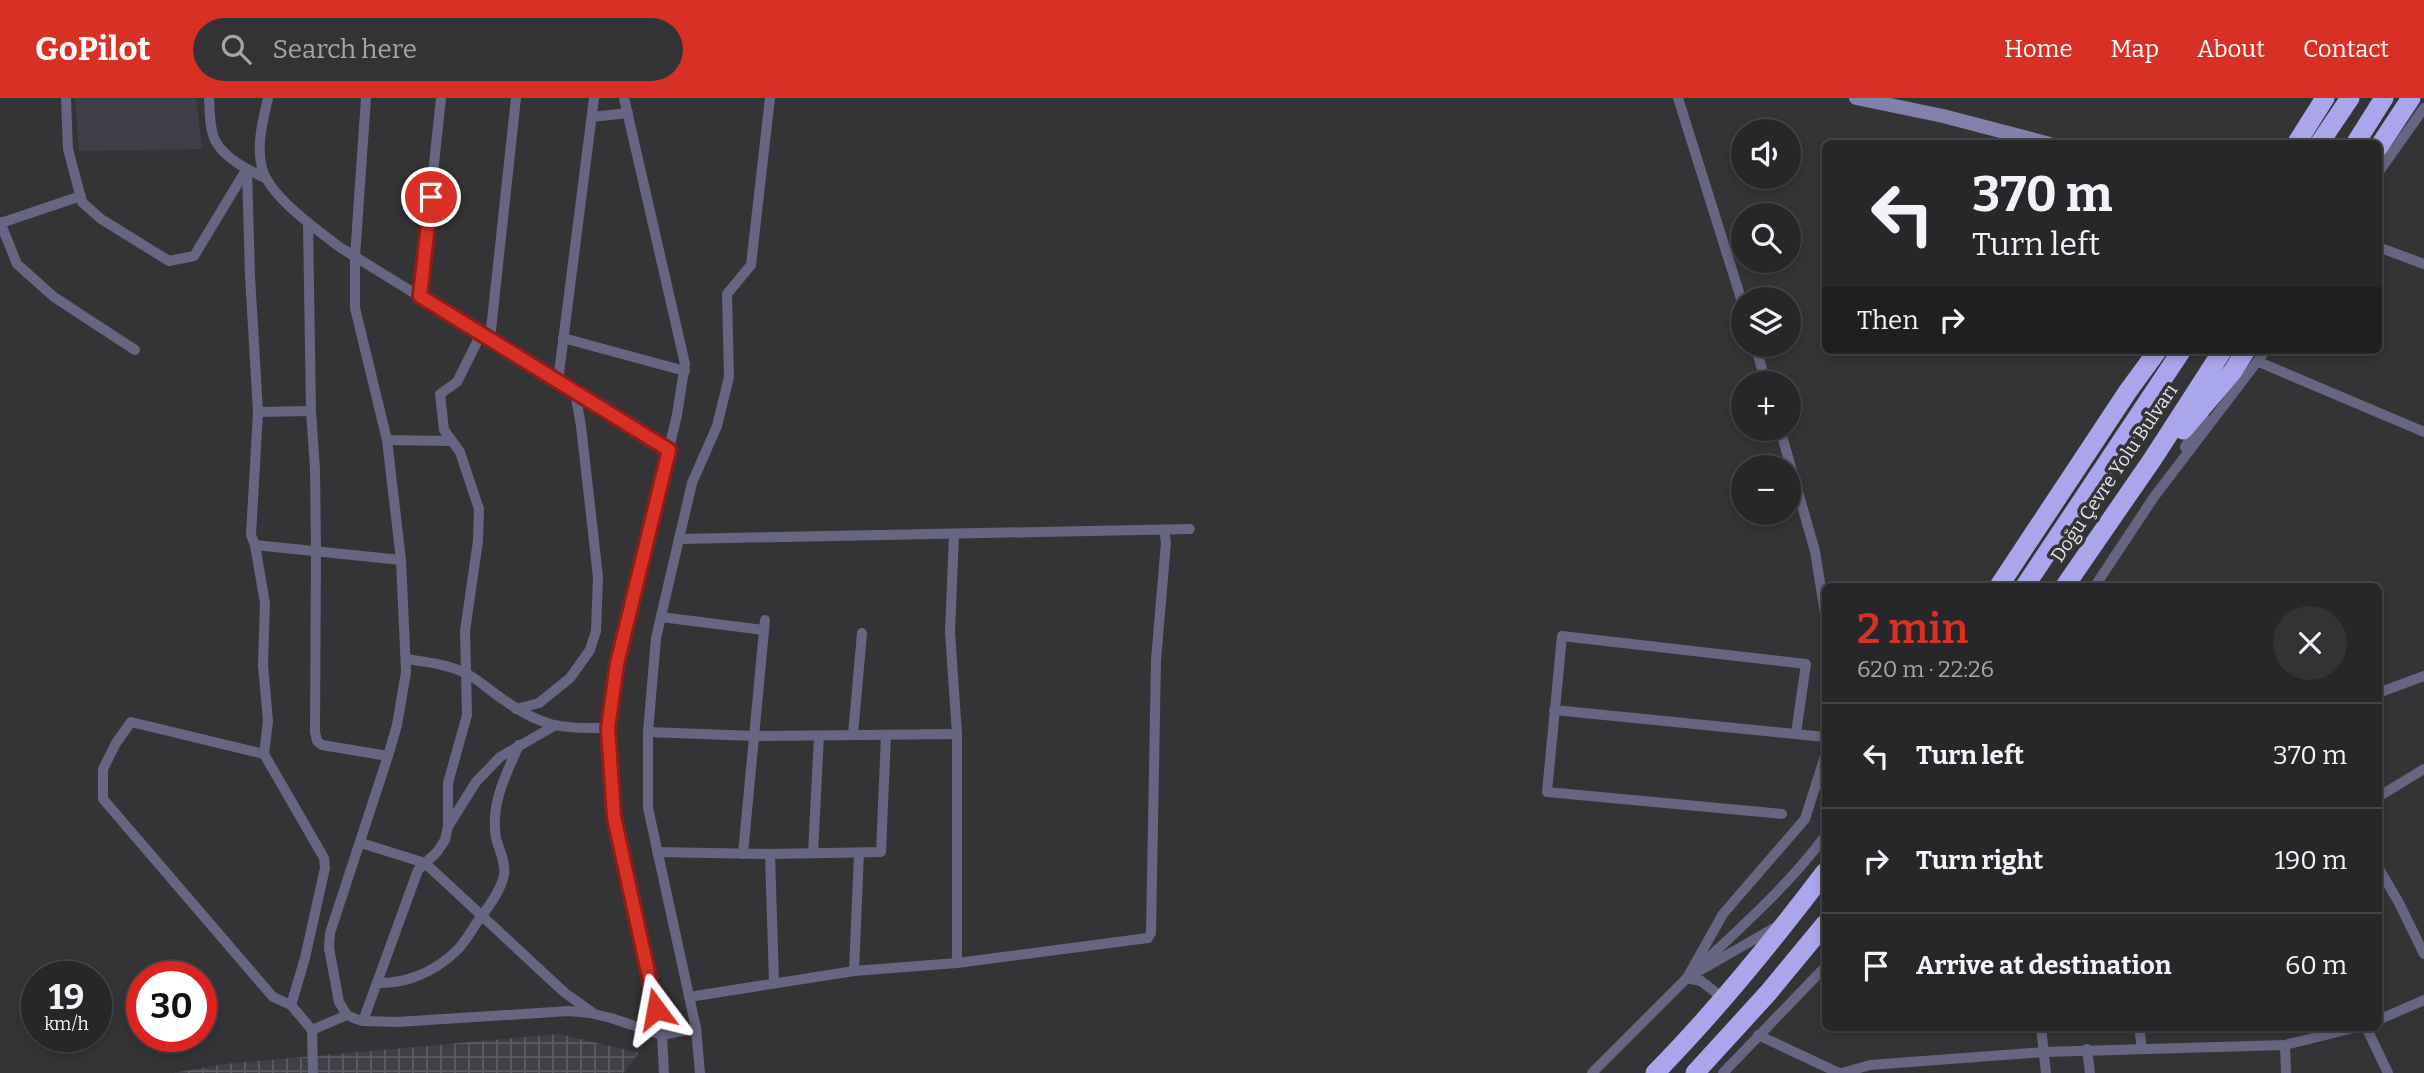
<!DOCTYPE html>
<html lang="en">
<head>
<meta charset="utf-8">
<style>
	:root { --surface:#272729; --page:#333335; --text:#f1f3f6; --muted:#a4a5a8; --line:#434446; --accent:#d93025 }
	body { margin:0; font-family:Bitter,serif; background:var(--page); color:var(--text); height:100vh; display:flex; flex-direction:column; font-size:26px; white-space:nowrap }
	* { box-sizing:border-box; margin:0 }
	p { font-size:23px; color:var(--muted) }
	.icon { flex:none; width:38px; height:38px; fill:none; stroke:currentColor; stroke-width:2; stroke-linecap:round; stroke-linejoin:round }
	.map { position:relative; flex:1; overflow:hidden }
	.sheet { position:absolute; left:1822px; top:485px; width:560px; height:448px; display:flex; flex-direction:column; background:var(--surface); border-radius:10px; box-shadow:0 4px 10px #0003,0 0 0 2px var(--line) }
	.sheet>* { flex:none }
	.hud { position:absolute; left:1822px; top:42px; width:560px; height:214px; border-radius:10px; box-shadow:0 4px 10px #0003,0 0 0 2px var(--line); background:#272729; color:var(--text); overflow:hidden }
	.fabs { position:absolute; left:1731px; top:21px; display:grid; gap:14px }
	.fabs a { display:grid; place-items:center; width:70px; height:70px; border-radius:50%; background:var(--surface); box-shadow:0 4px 10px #0003,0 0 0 2px var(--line); font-size:35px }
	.speed { position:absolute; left:21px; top:863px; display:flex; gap:14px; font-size:35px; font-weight:700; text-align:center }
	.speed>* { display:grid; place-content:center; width:91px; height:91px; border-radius:50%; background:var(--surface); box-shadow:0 4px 10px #0003,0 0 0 2px var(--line); line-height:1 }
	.speed small { font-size:18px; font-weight:400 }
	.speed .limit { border:10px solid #d22; background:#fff; color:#111 }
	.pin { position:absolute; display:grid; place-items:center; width:60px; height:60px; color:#fff; margin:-30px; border:4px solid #fff; border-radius:50%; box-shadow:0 2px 7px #0007 }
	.me { position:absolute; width:77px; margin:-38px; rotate:347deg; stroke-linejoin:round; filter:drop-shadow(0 0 5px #0008) }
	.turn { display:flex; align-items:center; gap:24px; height:147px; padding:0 35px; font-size:32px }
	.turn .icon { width:91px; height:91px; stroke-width:2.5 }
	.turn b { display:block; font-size:49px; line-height:60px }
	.then { display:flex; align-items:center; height:66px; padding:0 35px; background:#0003; gap:14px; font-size:26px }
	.round { display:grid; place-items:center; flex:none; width:74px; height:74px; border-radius:37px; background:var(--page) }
	.summary { display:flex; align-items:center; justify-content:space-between; height:119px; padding:0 35px }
	h1 { font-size:42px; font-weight:600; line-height:52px; color:var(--accent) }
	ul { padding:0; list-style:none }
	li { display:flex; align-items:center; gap:21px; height:105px; padding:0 35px; border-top:2px solid var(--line) }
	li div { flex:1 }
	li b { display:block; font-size:26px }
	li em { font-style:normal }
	header { display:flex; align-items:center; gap:42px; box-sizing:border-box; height:98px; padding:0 35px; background:var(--accent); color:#fff }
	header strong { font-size:33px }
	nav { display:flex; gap:38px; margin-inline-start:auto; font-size:24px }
	.search { width:490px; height:63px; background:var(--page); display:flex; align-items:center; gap:18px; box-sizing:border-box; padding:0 24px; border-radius:38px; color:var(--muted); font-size:26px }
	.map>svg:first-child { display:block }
	.built { fill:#3f3f47 }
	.industrial { fill:url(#industrial-grid) }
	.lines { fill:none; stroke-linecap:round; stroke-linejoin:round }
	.street { stroke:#666582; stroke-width:10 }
	.secondary { stroke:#8280ad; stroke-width:14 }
	.highway { stroke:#aaa6eb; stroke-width:19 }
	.route-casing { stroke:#8d1f18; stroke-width:18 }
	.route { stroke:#d93025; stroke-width:12 }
	.labels { text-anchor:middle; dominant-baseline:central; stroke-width:7; stroke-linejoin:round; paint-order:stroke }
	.street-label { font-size:19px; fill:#e7e7e8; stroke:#343437 }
</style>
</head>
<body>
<header>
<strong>GoPilot</strong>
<div class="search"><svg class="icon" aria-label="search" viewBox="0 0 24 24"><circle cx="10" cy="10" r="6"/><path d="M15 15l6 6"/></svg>Search here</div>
<nav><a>Home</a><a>Map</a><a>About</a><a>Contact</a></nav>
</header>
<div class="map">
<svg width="2424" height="975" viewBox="0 0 2424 975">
	<defs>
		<pattern id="industrial-grid" width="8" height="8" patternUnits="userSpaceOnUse" patternTransform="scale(1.75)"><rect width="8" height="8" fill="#3f3f47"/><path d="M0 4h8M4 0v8" fill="none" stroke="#5b5b62"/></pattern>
	</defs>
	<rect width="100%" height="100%" fill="#343437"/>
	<polygon class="built" points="75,0 196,0 202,51 79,53"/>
	<polygon class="industrial" points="559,936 639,955 623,975 174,975 225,966"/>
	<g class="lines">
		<g class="street">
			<polyline points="66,0 68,51 82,104 101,121 169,163 194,158 246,72"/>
			<path d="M209 0C210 13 209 32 216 44 226 61 248 72 265 80"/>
			<path d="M268 0C263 22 256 48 262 70 269 98 317 132 341 150L669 352"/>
			<polyline points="366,0 355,159 355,210 387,342 401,462 406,574 397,627 388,658 330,835 329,850 339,904 347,917 356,921 363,923 397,924 569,913 590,915 611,920 662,937 696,930"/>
			<polyline points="624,0 685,266 677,317 617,566 608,630 614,719 662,937 664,975"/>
			<polyline points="1678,0 1743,207"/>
			<polyline points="592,19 628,15"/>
			<polyline points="247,71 250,178 258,314 251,437 255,447 265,505 263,567 268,623 264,656 324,760 325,770 305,860 291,907 312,932"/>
			<polyline points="2378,75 2424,10"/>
			<polyline points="0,124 17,166 54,199 135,252"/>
			<polyline points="1,125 81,98"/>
			<polyline points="308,125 311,313 315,371 316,452 315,634 317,643 322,647 388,658"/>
			<polyline points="2378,149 2424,166"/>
			<polyline points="420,198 441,0"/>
			<polyline points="563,240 685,273"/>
			<polyline points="490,241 516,0"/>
			<polyline points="1755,247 1766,285"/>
			<polyline points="2259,264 2424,334"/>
			<polyline points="558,283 594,0"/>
			<polyline points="258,314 311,313"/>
			<polyline points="1780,331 1815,453 1825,516"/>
			<polyline points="387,342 452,343"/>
			<polyline points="2185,349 2204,319"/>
			<polyline points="954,436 950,534 957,636 957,865"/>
			<polyline points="679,441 1190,431"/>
			<polyline points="255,447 401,462"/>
			<polyline points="2095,488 2154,399 2266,252"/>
			<polyline points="661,519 764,532"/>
			<path d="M406 561C426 564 447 566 465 575 477 580 489 592 501 600 541 629 560 631 608 630"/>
			<polyline points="2378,595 2424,578"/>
			<polyline points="516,611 539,605 570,580 590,552 596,533 598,479 581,328 575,294"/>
			<polyline points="1554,612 1825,639"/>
			<polyline points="648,634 755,638 957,636"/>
			<polyline points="853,637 862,535"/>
			<polyline points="264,656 131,624 116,645 103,671 103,701 273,899 291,907"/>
			<polyline points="2378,699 2424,671"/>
			<polyline points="1782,716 1547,694 1562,538 1806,566 1796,635"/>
			<polyline points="449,727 476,684 500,659 554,628"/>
			<polyline points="361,745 425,765 565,895 592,914"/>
			<polyline points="657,754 770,756 881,754 886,637"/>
			<polyline points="813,755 819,638"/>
			<polyline points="743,756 765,522"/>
			<polyline points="770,756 774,884"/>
			<polyline points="2378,769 2399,805 2424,856"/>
			<path d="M1699 869C1743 827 1789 787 1825 738"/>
			<polyline points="854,873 859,755"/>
			<polyline points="1687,880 1723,816 1805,721 1825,658"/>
			<polyline points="1687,880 1701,883 1723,900"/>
			<path d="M377 885C406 886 434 874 455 854 466 845 472 830 481 819 489 808 501 792 504 777 506 764 499 752 496 740 490 707 506 676 519 647"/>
			<polyline points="689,899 854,873 957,865 1148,840 1151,835 1156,562 1166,444 1164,432"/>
			<polyline points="2378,922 2424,902"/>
			<polyline points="363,923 418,772 437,754 445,742 448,728 448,685 467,617 465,533 478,443 479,411 460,354 444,332 440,296 457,284 481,236"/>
			<polyline points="2041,929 2046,975"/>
			<polyline points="2139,929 2142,950"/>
			<polyline points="2366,929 2388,975"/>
			<polyline points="1758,937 1839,975"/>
			<polyline points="2285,947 2286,975"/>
			<polyline points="2087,951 2090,975"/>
			<polyline points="313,975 312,932 347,917"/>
			<polyline points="700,975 696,930 648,710 648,634 656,540 692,385 717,328 729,279 727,196 751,167 770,0"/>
			<polyline points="1592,975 1687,880 1774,830"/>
			<polyline points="1723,975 1825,869"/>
			<polyline points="1842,975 1870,967 2045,954 2285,947 2358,929"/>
		</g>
		<polyline class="secondary" points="1856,0 1943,18 2050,46"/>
		<g class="highway">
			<polyline points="2296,46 2325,0"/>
			<polyline points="2319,46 2350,0"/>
			<polyline points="2355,46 2384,0"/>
			<polyline points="2378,50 2411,0"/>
			<polyline points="2183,332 2233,273 2246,252"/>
			<polyline points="1999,488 2128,293 2158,252"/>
			<polyline points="2025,488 2182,252"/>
			<polyline points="2065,488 2152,362 2223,252"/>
			<path d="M1655 975C1716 913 1772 844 1825 774"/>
			<polyline points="1695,975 1768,895 1825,826"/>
		</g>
	</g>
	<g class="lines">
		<defs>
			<polyline id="route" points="431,99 420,198 669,352 617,566 608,630 614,719 656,911"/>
		</defs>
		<use href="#route" class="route-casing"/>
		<use href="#route" class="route"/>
	</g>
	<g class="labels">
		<g class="street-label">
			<text transform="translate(2114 375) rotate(-56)">Doğu Çevre Yolu Bulvarı</text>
		</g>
	</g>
</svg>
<div class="fabs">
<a><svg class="icon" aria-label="sound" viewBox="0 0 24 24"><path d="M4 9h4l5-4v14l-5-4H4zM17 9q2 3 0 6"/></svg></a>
<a><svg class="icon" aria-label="search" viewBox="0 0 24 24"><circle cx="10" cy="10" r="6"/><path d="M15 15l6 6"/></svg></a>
<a><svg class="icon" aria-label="layers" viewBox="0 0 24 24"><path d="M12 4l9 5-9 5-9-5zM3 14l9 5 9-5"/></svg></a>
<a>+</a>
<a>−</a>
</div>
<div class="speed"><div>19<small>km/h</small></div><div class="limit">30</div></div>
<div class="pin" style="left:431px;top:99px;background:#d93025"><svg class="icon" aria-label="arrive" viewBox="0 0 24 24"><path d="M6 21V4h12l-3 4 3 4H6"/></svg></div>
<svg class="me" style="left:656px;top:911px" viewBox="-20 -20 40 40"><path d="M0-17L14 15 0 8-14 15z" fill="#d93025" stroke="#fff" stroke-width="4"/></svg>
<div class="hud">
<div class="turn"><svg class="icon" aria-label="left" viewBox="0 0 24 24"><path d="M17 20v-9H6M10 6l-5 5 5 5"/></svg><div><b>370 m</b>Turn left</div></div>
<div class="then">Then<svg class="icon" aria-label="right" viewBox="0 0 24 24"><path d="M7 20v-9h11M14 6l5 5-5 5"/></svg></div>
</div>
<section class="sheet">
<div class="summary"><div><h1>2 min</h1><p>620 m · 22:26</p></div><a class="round"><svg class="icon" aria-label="close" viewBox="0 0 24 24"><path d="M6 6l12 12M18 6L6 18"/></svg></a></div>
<ul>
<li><svg class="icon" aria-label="left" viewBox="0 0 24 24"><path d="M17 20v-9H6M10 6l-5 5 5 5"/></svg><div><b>Turn left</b></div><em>370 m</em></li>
<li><svg class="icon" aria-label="right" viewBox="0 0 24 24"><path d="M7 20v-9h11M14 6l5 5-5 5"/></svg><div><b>Turn right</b></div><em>190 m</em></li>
<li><svg class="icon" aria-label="arrive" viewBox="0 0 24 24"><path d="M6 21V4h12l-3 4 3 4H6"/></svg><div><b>Arrive at destination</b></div><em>60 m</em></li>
</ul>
</section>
</div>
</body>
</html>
